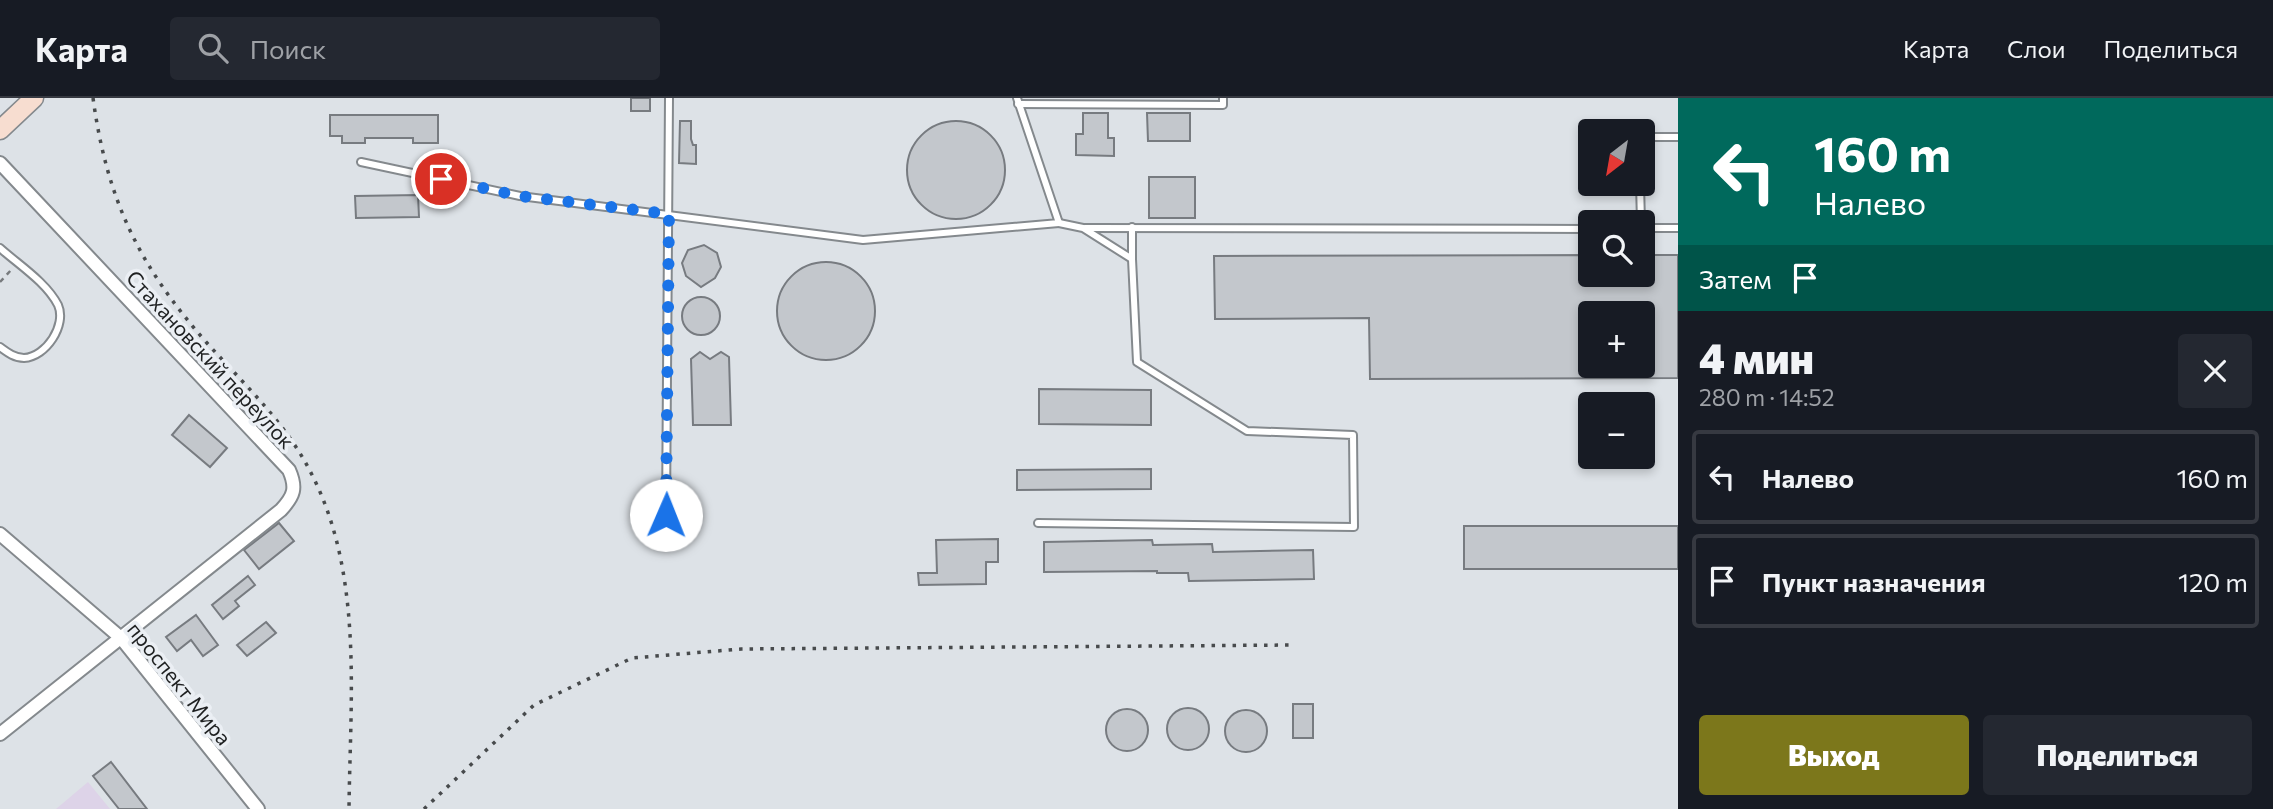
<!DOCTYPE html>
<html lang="ru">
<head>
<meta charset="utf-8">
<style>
	:root { --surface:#171b24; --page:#242831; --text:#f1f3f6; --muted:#9ea1a6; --line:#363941; --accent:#7c771b }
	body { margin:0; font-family:Commissioner,sans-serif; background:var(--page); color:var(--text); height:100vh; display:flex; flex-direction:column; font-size:26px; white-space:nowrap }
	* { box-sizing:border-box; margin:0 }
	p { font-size:23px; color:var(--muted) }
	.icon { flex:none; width:38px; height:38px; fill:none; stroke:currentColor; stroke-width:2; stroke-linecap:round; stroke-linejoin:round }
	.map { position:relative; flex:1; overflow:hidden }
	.details { display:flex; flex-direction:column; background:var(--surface); width:595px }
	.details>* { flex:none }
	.banner { background:#00695c; color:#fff; overflow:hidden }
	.needle { width:46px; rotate:211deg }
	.fabs { position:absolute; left:1578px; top:21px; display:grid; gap:14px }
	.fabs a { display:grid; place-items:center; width:77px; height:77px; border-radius:7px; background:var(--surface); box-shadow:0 4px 10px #0003; font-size:35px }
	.pin { position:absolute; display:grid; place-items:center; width:60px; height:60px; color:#fff; margin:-30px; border:4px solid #fff; border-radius:50%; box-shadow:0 2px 7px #0007 }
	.me { position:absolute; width:77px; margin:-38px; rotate:1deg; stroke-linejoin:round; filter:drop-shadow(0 0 5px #0008) }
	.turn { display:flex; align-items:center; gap:24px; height:147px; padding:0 21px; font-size:32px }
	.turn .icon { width:91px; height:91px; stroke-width:2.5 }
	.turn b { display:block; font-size:49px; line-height:60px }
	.then { display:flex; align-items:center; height:66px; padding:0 21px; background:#0003; gap:14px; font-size:26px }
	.round { display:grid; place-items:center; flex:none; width:74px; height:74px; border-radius:7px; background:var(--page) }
	.head { display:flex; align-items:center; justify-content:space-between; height:119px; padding:0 21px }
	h1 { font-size:42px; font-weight:800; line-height:52px }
	.primary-button { display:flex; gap:14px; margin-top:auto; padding:14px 21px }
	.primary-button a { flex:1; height:80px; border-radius:7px; background:var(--accent); color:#fff; font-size:28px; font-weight:800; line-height:80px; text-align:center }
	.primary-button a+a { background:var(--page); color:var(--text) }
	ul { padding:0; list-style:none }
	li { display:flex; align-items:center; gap:21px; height:94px; margin:0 14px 10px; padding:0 7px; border:4px solid var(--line); border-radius:7px }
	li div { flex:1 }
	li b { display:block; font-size:26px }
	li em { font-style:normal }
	header { display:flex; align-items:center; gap:42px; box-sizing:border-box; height:98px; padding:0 35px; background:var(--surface); border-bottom:2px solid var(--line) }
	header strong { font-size:33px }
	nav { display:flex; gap:38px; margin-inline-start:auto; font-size:24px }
	.search { width:490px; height:63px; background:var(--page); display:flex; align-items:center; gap:18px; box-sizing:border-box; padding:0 24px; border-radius:7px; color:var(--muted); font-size:26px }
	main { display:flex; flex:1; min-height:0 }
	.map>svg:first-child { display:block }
	.medical { fill:#ddd3e8 }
	.building { fill:#c3c7cc; stroke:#777b80; stroke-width:2; fill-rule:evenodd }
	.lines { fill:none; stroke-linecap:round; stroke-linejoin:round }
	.service-casing { stroke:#84898d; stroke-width:10 }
	.minor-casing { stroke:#84898d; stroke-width:16 }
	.secondary-casing { stroke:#84898d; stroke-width:21 }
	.path { stroke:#777a7d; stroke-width:2.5; stroke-dasharray:5 5; stroke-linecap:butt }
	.service { stroke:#fff; stroke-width:6 }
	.minor { stroke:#fff; stroke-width:12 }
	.secondary { stroke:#f7ddd0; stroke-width:18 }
	.rail { stroke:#474a4c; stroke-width:3.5; stroke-dasharray:3.5 7; stroke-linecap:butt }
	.route { stroke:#1a73e8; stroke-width:12; stroke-dasharray:0 21.6 }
	.labels { text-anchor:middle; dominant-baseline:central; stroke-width:7; stroke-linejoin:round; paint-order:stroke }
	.street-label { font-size:21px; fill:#1e2021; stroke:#ebeff4 }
</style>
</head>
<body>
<header>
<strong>Карта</strong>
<div class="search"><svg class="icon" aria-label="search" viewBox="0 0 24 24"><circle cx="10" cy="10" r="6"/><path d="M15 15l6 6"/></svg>Поиск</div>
<nav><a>Карта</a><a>Слои</a><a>Поделиться</a></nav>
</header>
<main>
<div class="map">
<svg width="1678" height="711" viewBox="0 0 1678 711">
	<rect width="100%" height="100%" fill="#dde2e7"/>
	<polygon class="medical" points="88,684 110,711 56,711"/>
	<g class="building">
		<rect x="631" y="0" width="19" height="13"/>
		<polygon points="1083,15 1108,15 1108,40 1114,40 1114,58 1076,57 1076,36 1083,36"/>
		<polygon points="1147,15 1190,15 1190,43 1148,43"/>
		<polygon points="330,17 438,17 438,45 413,45 413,40 365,40 365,45 342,45 342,38 330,38"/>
		<polygon points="680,23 691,23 691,41 693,47 696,47 696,66 679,65"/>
		<circle cx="956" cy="72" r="49"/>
		<rect x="1149" y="79" width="46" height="41"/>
		<polygon points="418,97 419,119 356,120 355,98"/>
		<polygon points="704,147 717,155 721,169 715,180 701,189 686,178 682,165 688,152"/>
		<path d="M1591 157V177H1643V157H1678V280L1370 281 1369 220 1215 221 1214 158ZM1591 215H1643V268H1591Z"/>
		<circle cx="826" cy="213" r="49"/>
		<circle cx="701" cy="218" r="19"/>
		<polygon points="700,254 710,261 721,254 729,259 731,327 693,327 691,261"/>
		<polygon points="1039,291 1151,292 1151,327 1039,326"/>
		<polygon points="189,317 227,350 210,369 172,337"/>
		<polygon points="1151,371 1151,391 1017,392 1017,372"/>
		<polygon points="279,425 294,443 259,471 244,452"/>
		<rect x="1464" y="428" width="214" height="43"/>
		<polygon points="998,441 998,464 986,464 986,486 919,487 918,475 937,475 936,442"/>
		<polygon points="1152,442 1153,447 1212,446 1213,454 1313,452 1314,481 1189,483 1188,475 1157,475 1157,473 1044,474 1044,444"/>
		<polygon points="248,478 255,487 235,503 239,508 223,521 212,507"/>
		<polygon points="196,517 218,547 203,558 191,542 177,553 166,539"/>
		<polygon points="266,524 276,535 247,558 237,547"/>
		<rect x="1293" y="606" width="20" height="34"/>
		<circle cx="1188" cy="631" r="21"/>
		<circle cx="1127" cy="632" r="21"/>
		<circle cx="1246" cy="633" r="21"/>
		<polygon points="111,664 147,711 119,711 93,678"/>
	</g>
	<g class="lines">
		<defs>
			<g id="service">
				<polyline points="1018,6 1223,7 1223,0"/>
				<polyline points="1643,39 1678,39"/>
				<polyline points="361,64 520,98 863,142 1059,125 1017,0"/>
				<polyline points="1640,86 1641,124"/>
				<polyline points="1085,130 1591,131"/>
				<polyline points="1643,130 1678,130"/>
				<path d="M0 150C19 167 46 184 58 207 67 227 46 259 24 260 15 260 8 255 0 249"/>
				<polyline points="1132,161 1132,129"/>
				<polyline points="666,417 669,0"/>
				<polyline points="1038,425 1354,429 1353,337 1247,333 1137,264 1132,161 1083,130 1059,125"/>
			</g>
			<g id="minor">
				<path d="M0 65 289 372C297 390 294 398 281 412L0 636"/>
				<polyline points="0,436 121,540 258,711"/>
			</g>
			<polyline id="secondary" points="0,32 34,0"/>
		</defs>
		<use href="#service" class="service-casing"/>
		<use href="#minor" class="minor-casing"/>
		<use href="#secondary" class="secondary-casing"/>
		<polyline class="path" points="0,184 12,171"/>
		<use href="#service" class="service"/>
		<use href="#minor" class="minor"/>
		<use href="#secondary" class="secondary"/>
		<g class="rail">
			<path d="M93 0C107 102 139 168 207 245 243 285 285 324 310 373 364 475 350 600 349 711"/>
			<polyline points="424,711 534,607 632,560 741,551 1294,547"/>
		</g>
	</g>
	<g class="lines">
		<polyline class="route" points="441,81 520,98 669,116 666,417"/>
	</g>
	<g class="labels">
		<g class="street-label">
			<text transform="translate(211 261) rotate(47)">Стахановский переулок</text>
			<text transform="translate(180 585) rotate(51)">проспект Мира</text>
		</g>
	</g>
</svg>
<div class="fabs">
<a><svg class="needle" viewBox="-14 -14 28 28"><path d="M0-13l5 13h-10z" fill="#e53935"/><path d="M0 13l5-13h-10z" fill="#9ea1a6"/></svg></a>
<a><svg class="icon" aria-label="search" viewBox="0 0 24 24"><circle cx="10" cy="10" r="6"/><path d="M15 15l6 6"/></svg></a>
<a>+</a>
<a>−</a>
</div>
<div class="pin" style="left:441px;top:81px;background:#d93025"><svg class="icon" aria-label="arrive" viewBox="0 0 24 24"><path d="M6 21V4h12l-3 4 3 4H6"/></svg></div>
<svg class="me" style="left:666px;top:417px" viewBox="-20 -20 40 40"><circle r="19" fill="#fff"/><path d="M0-13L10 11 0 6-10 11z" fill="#1a73e8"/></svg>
</div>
<section class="details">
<div class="banner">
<div class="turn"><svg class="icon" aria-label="left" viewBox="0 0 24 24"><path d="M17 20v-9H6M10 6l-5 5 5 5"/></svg><div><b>160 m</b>Налево</div></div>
<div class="then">Затем<svg class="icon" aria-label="arrive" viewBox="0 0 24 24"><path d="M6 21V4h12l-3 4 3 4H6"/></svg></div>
</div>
<div class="head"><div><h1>4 мин</h1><p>280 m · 14:52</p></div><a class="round"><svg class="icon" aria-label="close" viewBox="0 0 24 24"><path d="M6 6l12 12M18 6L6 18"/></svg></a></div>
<ul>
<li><svg class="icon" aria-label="left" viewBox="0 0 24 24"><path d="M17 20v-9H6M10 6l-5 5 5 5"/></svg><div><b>Налево</b></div><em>160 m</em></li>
<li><svg class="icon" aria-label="arrive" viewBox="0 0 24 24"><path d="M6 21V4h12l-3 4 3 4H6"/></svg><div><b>Пункт назначения</b></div><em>120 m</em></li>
</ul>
<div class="primary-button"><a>Выход</a><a>Поделиться</a></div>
</section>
</main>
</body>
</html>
